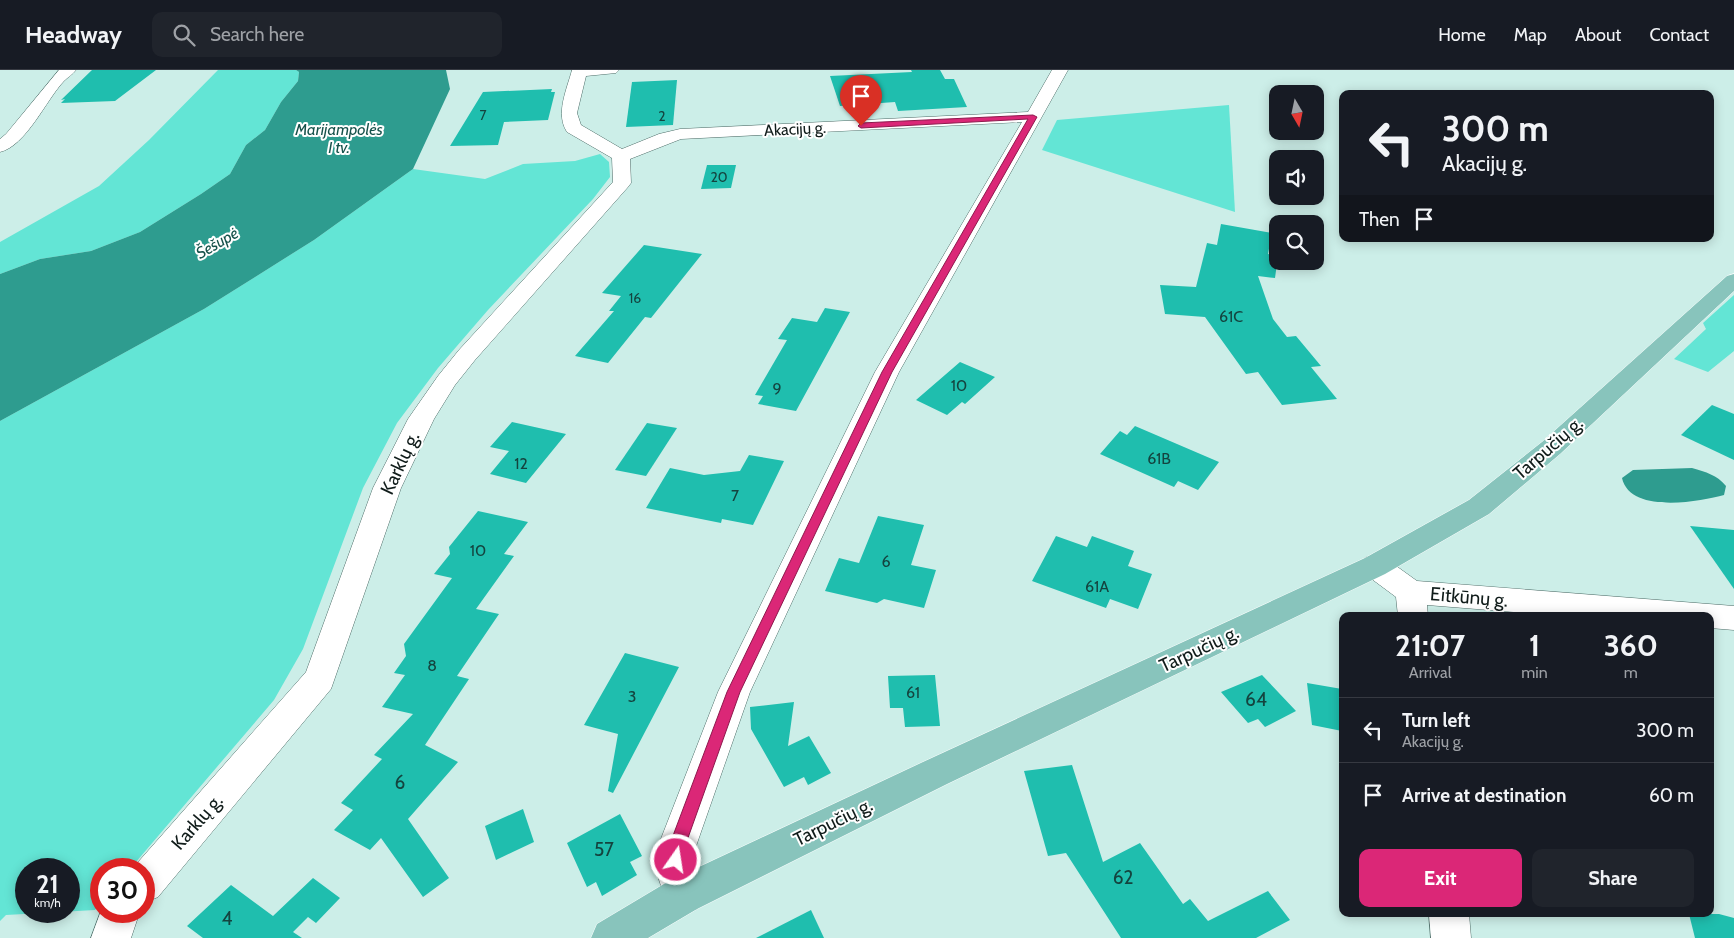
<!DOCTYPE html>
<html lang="en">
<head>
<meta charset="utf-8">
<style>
	:root { --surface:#171b24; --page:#20242c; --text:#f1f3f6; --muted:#9ea1a6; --line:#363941; --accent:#db2777 }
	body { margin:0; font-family:Cabin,sans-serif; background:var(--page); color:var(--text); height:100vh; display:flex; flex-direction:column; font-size:19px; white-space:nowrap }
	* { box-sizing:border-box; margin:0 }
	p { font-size:16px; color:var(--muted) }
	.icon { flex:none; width:28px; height:28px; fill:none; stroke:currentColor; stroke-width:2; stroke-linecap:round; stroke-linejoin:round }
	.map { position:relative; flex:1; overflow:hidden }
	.sheet { position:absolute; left:1339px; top:542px; width:375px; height:305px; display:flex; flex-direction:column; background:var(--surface); border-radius:10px; box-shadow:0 2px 12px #0003 }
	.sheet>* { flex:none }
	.banner { position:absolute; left:1339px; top:20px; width:375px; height:152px; border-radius:10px; box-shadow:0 2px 12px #0003; background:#171b24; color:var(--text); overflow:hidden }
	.needle { width:32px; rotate:171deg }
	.fabs { position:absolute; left:1269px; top:15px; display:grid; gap:10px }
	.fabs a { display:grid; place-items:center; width:55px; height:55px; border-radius:10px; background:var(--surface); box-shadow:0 2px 12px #0003; font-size:25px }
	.speed { position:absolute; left:15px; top:788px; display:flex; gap:10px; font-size:25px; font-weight:700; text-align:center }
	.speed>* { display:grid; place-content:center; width:65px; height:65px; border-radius:50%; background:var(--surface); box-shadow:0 2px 12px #0003; line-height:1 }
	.speed small { font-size:12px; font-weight:400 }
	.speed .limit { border:8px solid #d22; background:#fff; color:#111 }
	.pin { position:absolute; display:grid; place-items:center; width:42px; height:42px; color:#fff; margin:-51px -21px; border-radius:50% 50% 50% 0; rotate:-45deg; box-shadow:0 0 5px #0007 }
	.pin .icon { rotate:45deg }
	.me { position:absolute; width:55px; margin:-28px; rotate:13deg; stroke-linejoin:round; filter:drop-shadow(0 0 4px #0008) }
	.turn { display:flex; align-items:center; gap:18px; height:105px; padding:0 20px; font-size:22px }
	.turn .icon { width:65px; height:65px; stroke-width:2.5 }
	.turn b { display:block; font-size:35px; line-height:42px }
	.then { display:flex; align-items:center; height:48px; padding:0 20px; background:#0003; gap:10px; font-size:19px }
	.eta { display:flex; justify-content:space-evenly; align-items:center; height:85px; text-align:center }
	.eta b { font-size:30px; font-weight:700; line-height:35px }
	.cta { display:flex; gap:10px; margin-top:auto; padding:10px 20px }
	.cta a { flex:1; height:58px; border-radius:10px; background:var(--accent); color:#fff; font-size:20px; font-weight:700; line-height:58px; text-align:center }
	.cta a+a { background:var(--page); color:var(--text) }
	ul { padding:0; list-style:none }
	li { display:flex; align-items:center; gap:15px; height:65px; padding:0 20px; border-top:1px solid var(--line) }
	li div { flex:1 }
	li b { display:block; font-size:19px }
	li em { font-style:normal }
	header { display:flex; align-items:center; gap:30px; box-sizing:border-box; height:70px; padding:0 25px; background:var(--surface); border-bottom:1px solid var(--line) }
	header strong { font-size:24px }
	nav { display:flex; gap:28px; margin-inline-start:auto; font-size:18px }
	.search { width:350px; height:45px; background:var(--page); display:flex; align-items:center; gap:12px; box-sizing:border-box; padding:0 18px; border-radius:10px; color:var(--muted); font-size:19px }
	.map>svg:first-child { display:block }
	.green { fill:#63e5d5; fill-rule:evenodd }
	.water { fill:#2e9c8f }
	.building { fill:#1fbeae }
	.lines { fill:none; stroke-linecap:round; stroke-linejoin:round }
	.minor-casing { stroke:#4e6d68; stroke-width:1 }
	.major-casing { stroke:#fff; stroke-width:1 }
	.minor { fill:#fff; fill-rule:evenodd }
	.major { fill:#88c4bc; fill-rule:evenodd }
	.route { fill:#db2777; stroke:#8e194d }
	.labels { text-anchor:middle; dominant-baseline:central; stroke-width:4; stroke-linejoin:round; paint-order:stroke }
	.far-number-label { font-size:14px; fill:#14443f }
	.far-water-label { font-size:16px; font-style:italic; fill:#16524b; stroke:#fff }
	.far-street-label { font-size:16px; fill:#101c1a; stroke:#fff }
	.number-label { font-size:16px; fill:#14443f }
	.street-label { font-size:19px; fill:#101c1a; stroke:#fff }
	.near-number-label { font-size:19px; fill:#14443f }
</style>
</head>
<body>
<header>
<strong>Headway</strong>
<div class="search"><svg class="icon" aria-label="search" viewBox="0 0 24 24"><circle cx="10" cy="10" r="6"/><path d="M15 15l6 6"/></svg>Search here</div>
<nav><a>Home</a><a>Map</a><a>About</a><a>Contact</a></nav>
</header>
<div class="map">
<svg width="1734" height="868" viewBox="0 0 1734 868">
	<rect width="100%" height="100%" fill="#cceee8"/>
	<g class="green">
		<polygon points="218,0 296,0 299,2 298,11 281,32 265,60 246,75 230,104 201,124 140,162 91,181 40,189 0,204 0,172 99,116 149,70"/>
		<polygon points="1229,35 1235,142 1042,80 1057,50"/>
		<path d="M600 84 609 92 610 107 593 129 488 240 438 298 397 353 363 418 303 579 274 630 130 799H101V833L95 840 6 845 0 851V351L204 239 314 170 413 99 485 109 523 94 575 91ZM26 799H69V841H26Z"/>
		<polygon points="1734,225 1734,281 1708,302 1674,289 1706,259 1703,253"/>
	</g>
	<g class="water">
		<polygon points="296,0 446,0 450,19 413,99 314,170 204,239 0,351 0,204 40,189 91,181 140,162 201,124 230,104 246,75 265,60 281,32 298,11 299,2"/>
		<path d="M1692 398C1706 402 1717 405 1726 416L1724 425C1699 432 1630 444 1622 408L1633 400Z"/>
	</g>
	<g class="building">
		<polygon points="92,0 156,0 115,31 61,33 65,29 61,30"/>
		<polygon points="911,0 940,0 945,9 954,9 967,37 898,41 895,32 840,36 830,6 912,2"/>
		<polygon points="677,10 673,55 626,57 632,12"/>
		<polygon points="552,19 551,22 555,22 548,50 504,52 498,75 450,76 483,22"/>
		<polygon points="707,95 736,95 731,118 701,119"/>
		<polygon points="1221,154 1272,163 1268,184 1278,186 1275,208 1258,206 1273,249 1287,267 1296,266 1321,296 1311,297 1337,329 1282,335 1258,302 1246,304 1205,247 1165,244 1160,215 1196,217 1207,173 1217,175"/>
		<polygon points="644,175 702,184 651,248 645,247 608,293 575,286 614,241 609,241 621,226 602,223"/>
		<polygon points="825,238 850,242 796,341 758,334 763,326 755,325 787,270 778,269 792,248 817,252"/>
		<polygon points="960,292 995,307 965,334 962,332 947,345 916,330"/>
		<polygon points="1712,335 1734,344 1734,390 1681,365"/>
		<polygon points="512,352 566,364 526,413 490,404 509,381 490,377"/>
		<polygon points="647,353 677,358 646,406 615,400"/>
		<polygon points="1135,356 1219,392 1198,420 1178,411 1174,417 1100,384 1120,361 1127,365"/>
		<polygon points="749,385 784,391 753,455 722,449 721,453 646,438 670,398 704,405 740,401"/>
		<polygon points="478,441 528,452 504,484 514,486 476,539 499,544 457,606 469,609 425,675 458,692 408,749 449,808 423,827 381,768 370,780 334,760 353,740 341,733 382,689 374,685 413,644 382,637 405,605 394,603 406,586 404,574 452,508 434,504 450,484 449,477"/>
		<polygon points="878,446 924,455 911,495 936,500 924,538 884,529 877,533 825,521 839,488 859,493"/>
		<polygon points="1690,456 1734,460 1734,519"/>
		<polygon points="1056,466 1087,477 1092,466 1134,481 1128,496 1152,504 1138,539 1110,529 1106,538 1032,511"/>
		<polygon points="625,583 679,597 613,723 608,721 618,664 584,655"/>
		<polygon points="935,605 940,656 905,657 903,638 890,638 888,606"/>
		<polygon points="1262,605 1296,641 1265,657 1258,649 1248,653 1221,622"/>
		<polygon points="1307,613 1342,619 1342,661 1312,655"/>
		<polygon points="794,632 788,676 809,666 831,703 808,715 804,707 784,717 751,659 750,637"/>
		<polygon points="1072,695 1103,792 1140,773 1183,834 1190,829 1208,851 1268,821 1290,850 1256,868 1121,868 1066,783 1048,786 1024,701"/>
		<polygon points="523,739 534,772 496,790 485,756"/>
		<polygon points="620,744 642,786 630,792 637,805 602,826 596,812 587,817 567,773"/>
		<polygon points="313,808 340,828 316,853 308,847 293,862 302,868 203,868 187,856 231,815 273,846"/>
		<polygon points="811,840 824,868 756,868"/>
		<polygon points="1689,844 1719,844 1734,848 1734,868 1695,868"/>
	</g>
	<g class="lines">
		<defs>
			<g id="minor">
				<path d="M59 0H76C72 5 68 7 64 11 46 30 26 76 0 82V69L6 64Z"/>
				<path d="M572 0H619L616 3 586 6 577 43 581 55 622 79 659 64 680 59 1028 42 1052 0H1068L899 302 750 622 695 779 694 801 702 825 697 839 683 844 669 839 656 801 657 779 718 622 875 302 1022 52 681 69 630 89 631 113 628 117 475 290 455 315 434 349 401 418 331 619 158 827 144 833V799H132L306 602 373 418 408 349 438 306 459 280 613 112 612 88 567 62C555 44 567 19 572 0Z"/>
				<polygon points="1375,485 1385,488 1417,511 1734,536 1734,560 1710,558 1710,546 1564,546 1427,535 1428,546 1398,546 1396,527 1365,504 1360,496 1365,488"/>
				<polygon points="101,841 140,841 131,868 91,868"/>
				<polygon points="1429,844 1469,844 1471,868 1431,868"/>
			</g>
			<polygon id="major" points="1734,204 1734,221 1560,384 1489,444 1385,504 947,714 697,839 648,868 591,868 597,854 669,811 923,692 1365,488 1469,430 1542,372 1727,206"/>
		</defs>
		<use href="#minor" class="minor-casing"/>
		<use href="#major" class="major-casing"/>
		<use href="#minor" class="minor"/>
		<use href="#major" class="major"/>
	</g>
	<polygon class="route" points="1033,45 1037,47 892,302 740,622 684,779 681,795 676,797 670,795 668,790 668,779 727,622 882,302 1028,49 861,58 858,56 861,53"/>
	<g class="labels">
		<g class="far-number-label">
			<text x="483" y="45">7</text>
			<text x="662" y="46">2</text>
			<text x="719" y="107">20</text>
			<text x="635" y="228">16</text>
		</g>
		<g class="far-water-label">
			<text x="339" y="59">Marijampolės<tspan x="339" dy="18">I tv.</tspan></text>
			<text transform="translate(217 173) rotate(-30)">Šešupė</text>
		</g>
		<g class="far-street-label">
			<text transform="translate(795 59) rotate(-3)">Akacijų g.</text>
		</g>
		<g class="number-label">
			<text x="1231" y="246">61C</text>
			<text x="959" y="315">10</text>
			<text x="777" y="318">9</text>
			<text x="1159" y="388">61B</text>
			<text x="521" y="393">12</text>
			<text x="735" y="425">7</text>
			<text x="478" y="480">10</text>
			<text x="886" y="491">6</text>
			<text x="1097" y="516">61A</text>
			<text x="432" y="595">8</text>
			<text x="913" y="622">61</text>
			<text x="632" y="626">3</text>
		</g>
		<g class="street-label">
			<text transform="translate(1548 378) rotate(-41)">Tarpučių g.</text>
			<text transform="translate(400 393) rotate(-65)">Karklų g.</text>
			<text transform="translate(1469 527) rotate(5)">Eitkūnų g.</text>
			<text transform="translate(1199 579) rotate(-25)">Tarpučių g.</text>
			<text transform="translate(197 752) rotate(-49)">Karklų g.</text>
			<text transform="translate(833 752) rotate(-26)">Tarpučių g.</text>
		</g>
		<g class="near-number-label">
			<text x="1256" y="629">64</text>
			<text x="400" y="712">6</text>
			<text x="604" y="779">57</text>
			<text x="1123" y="807">62</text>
			<text x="227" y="848">4</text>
		</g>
	</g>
</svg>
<div class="fabs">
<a><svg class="needle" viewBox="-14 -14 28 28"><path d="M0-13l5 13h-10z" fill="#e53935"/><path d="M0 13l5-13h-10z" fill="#9ea1a6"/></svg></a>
<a><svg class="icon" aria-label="sound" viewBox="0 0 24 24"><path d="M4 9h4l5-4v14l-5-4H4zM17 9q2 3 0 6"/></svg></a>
<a><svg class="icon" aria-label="search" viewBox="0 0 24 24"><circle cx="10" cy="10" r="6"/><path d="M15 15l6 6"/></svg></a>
</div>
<div class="speed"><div>21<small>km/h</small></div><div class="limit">30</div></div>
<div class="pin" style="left:861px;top:56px;background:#d93025"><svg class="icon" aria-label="arrive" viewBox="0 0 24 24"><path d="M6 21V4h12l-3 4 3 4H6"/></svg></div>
<svg class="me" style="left:676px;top:790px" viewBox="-20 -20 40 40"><circle r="17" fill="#db2777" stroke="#fff" stroke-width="3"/><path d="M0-11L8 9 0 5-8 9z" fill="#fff"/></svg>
<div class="banner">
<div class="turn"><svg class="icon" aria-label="left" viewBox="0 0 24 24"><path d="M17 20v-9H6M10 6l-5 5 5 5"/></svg><div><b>300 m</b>Akacijų g.</div></div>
<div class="then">Then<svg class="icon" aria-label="arrive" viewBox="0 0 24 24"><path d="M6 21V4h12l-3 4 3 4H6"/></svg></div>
</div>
<section class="sheet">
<div class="eta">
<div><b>21:07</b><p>Arrival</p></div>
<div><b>1</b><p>min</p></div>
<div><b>360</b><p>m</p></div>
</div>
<ul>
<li><svg class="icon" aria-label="left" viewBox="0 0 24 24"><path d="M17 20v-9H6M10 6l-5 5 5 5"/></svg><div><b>Turn left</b><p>Akacijų g.</p></div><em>300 m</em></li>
<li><svg class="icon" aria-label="arrive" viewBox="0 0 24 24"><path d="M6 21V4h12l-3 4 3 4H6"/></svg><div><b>Arrive at destination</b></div><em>60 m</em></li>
</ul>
<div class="cta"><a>Exit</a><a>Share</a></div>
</section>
</div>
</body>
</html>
